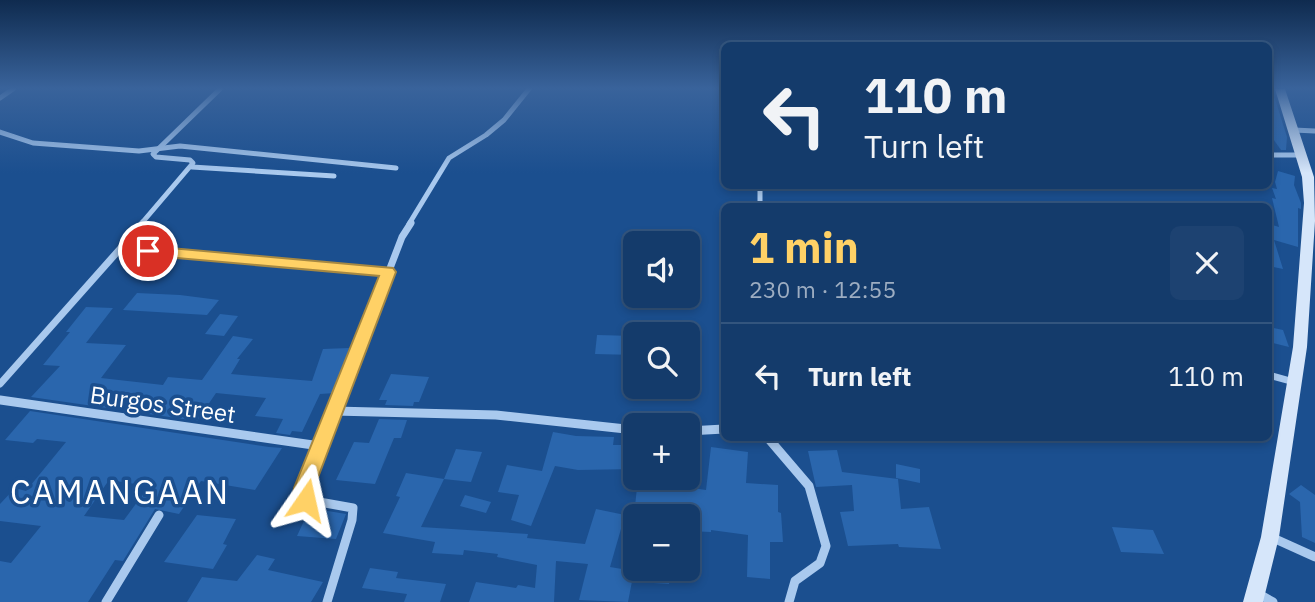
<!DOCTYPE html>
<html lang="en">
<head>
<meta charset="utf-8">
<style>
	:root { --surface:#143b6b; --page:#1d4271; --text:#f1f3f6; --muted:#9dadc1; --line:#33557e; --accent:#ffd166 }
	body { margin:0; font-family:"IBM Plex Sans",sans-serif; background:var(--page); color:var(--text); height:100vh; display:flex; flex-direction:column; font-size:26px; white-space:nowrap }
	* { box-sizing:border-box; margin:0 }
	p { font-size:23px; color:var(--muted) }
	.icon { flex:none; width:38px; height:38px; fill:none; stroke:currentColor; stroke-width:2; stroke-linecap:round; stroke-linejoin:round }
	.map { position:relative; flex:1; overflow:hidden }
	.side { position:absolute; left:721px; top:203px; width:551px; height:238px; display:flex; flex-direction:column; background:var(--surface); border-radius:10px; box-shadow:0 4px 10px #0003,0 0 0 2px var(--line) }
	.side>* { flex:none }
	.hud { position:absolute; left:721px; top:42px; width:551px; height:147px; border-radius:10px; box-shadow:0 4px 10px #0003,0 0 0 2px var(--line); background:#143b6b; color:var(--text); overflow:hidden }
	.buttons { position:absolute; left:623px; top:231px; display:grid; gap:14px }
	.buttons a { display:grid; place-items:center; width:77px; height:77px; border-radius:10px; background:var(--surface); box-shadow:0 4px 10px #0003,0 0 0 2px var(--line); font-size:35px }
	.pin { position:absolute; display:grid; place-items:center; width:60px; height:60px; color:#fff; margin:-30px; border:4px solid #fff; border-radius:50%; box-shadow:0 2px 7px #0007 }
	.me { position:absolute; width:77px; margin:-38px; rotate:11deg; stroke-linejoin:round; filter:drop-shadow(0 0 5px #0008) }
	.turn { display:flex; align-items:center; gap:24px; height:147px; padding:0 28px; font-size:32px }
	.turn .icon { width:91px; height:91px; stroke-width:2.5 }
	.turn b { display:block; font-size:49px; line-height:60px }
	.round { display:grid; place-items:center; flex:none; width:74px; height:74px; border-radius:10px; background:var(--page) }
	.head { display:flex; align-items:center; justify-content:space-between; height:119px; padding:0 28px }
	h1 { font-size:42px; font-weight:700; line-height:52px; color:var(--accent) }
	ul { padding:0; list-style:none }
	li { display:flex; align-items:center; gap:21px; height:105px; padding:0 28px; border-top:2px solid var(--line) }
	li div { flex:1 }
	li b { display:block; font-size:26px }
	li em { font-style:normal }
	.map>svg:first-child { display:block }
	.building { fill:#2a66ad; fill-rule:evenodd }
	.lines { fill:none; stroke-linecap:round; stroke-linejoin:round }
	.street-far2 { stroke:#a9c9ee; stroke-width:5 }
	.street-far1 { stroke:#a9c9ee; stroke-width:7 }
	.street { stroke:#a9c9ee; stroke-width:9 }
	.secondary { fill:#d6e6fa; fill-rule:evenodd }
	.route { fill:#ffd166; stroke:#a68842; stroke-width:2 }
	.labels { text-anchor:middle; dominant-baseline:central; stroke-width:7; stroke-linejoin:round; paint-order:stroke }
	.street-label { font-size:24px; fill:#fff; stroke:#1b4f8f }
	.near-quarter-label { font-size:33px; letter-spacing:2px; fill:#fff; stroke:#1b4f8f }
</style>
</head>
<body>
<div class="map">
<svg width="1315" height="602" viewBox="0 0 1315 602">
	<rect width="100%" height="100%" fill="#1b4f8f"/>
	<g class="building">
		<polygon points="1269,90 1275,99 1287,137 1286,150 1281,150 1269,133"/>
		<polygon points="1278,171 1295,176 1294,185 1301,203 1301,209 1298,208 1298,247 1274,240 1283,269 1269,266 1269,224 1279,227 1272,198 1276,199 1272,188 1277,189 1275,182"/>
		<polygon points="137,293 180,295 219,300 207,315 123,310"/>
		<polygon points="86,307 113,308 86,343 126,345 101,378 163,385 168,377 202,380 233,336 253,339 237,359 240,359 231,374 312,381 323,349 349,348 335,393 320,394 302,432 292,431 290,435 276,433 283,419 255,416 266,398 216,393 197,421 31,397 60,366 43,365 70,332 66,332"/>
		<polygon points="220,314 238,316 224,336 205,334"/>
		<polygon points="1269,327 1283,330 1289,347 1269,342"/>
		<polygon points="597,335 635,336 635,355 595,354"/>
		<polygon points="391,374 429,377 419,402 414,402 413,406 385,405 387,400 379,400"/>
		<path d="M30 411 269 447 282 448 255 490 201 481 179 514 155 509 123 561 115 560 88 602H0V561L11 563 41 526 0 521V504L15 488 26 491 66 442 37 439 33 443 5 440ZM109 480 149 486 124 520 84 516Z"/>
		<polygon points="379,419 407,420 401,438 394,438 375,484 336,480 354,442 369,443"/>
		<polygon points="553,432 576,436 614,437 613,445 635,445 635,469 578,470 555,466 531,526 511,520 519,495 498,492 507,465 542,471"/>
		<polygon points="711,447 748,452 746,483 778,485 778,512 781,513 783,542 770,542 770,579 747,577 748,535 711,530 711,532 688,531 688,516 634,516 638,478 673,478 672,485 706,490"/>
		<polygon points="456,449 482,452 471,482 444,479"/>
		<polygon points="837,450 842,472 898,479 901,509 929,507 941,549 899,547 898,544 848,546 840,512 854,511 852,485 816,487 808,451"/>
		<polygon points="896,464 920,469 920,483 896,478"/>
		<polygon points="406,473 444,479 421,527 528,534 527,538 585,544 596,509 625,515 610,567 634,571 628,602 579,600 588,564 556,561 554,602 469,602 476,582 516,588 518,585 535,588 537,565 497,557 498,554 464,550 463,555 432,553 435,542 383,533 400,497 396,496"/>
		<polygon points="1301,485 1315,495 1315,543 1302,537 1300,502 1289,494"/>
		<polygon points="465,495 491,502 486,513 460,506"/>
		<polygon points="310,508 346,514 336,539 297,536"/>
		<polygon points="197,515 236,519 223,544 227,545 213,569 164,562"/>
		<polygon points="1112,527 1153,530 1164,554 1121,552"/>
		<polygon points="257,555 275,559 268,570 323,582 311,602 187,602 202,577 237,581"/>
		<polygon points="370,568 398,572 396,578 446,584 440,602 404,602 407,594 362,588"/>
		<polygon points="639,569 670,569 669,584 638,582"/>
	</g>
	<g class="lines">
		<g class="street-far2">
			<polyline points="0,98 13,89"/>
			<polyline points="1294,130 1315,131"/>
			<polyline points="0,132 33,143 139,151 180,146 396,168"/>
			<polyline points="1269,155 1302,155"/>
			<polyline points="192,167 334,176"/>
			<polyline points="760,186 760,206"/>
			<polyline points="141,224 193,163 190,160 156,157 153,154 220,89"/>
			<polyline points="409,224 449,158 486,135 504,120 529,89"/>
		</g>
		<g class="street-far1">
			<polyline points="122,249 388,272"/>
			<polyline points="1269,375 1294,382"/>
			<polyline points="0,384 143,223"/>
			<polyline points="342,393 402,237 411,223"/>
		</g>
		<g class="street">
			<polyline points="0,400 320,446"/>
			<polyline points="334,411 496,415 635,430"/>
			<polyline points="688,431 724,429"/>
			<polyline points="768,438 809,486 826,546 820,563 795,581 789,602"/>
			<polyline points="1271,537 1315,557"/>
			<polyline points="1257,593 1273,602"/>
			<polyline points="106,602 159,515"/>
			<polyline points="327,602 352,520 353,508 308,500 303,493 343,391"/>
		</g>
		<polygon class="secondary" points="1275,89 1285,89 1314,177 1315,221 1307,347 1279,537 1263,602 1243,602 1261,537 1293,347 1304,203 1302,177"/>
	</g>
	<linearGradient id="sky" x2="0" y2="1"><stop stop-color="#0f2b4f"/><stop offset="0.51" stop-color="#39639b"/><stop offset="1" stop-color="#39639b" stop-opacity="0"/></linearGradient>
	<rect width="1315" height="173" fill="url(#sky)"/>
	<polygon class="route" points="148,246 393,268 396,272 314,488 316,500 313,506 306,509 299,506 293,496 294,488 379,276 143,255 141,251 143,248"/>
	<g class="labels">
		<g class="street-label">
			<text transform="translate(163 404) rotate(8)">Burgos Street</text>
		</g>
		<g class="near-quarter-label">
			<text x="120" y="491">CAMANGAAN</text>
		</g>
	</g>
</svg>
<div class="buttons">
<a><svg class="icon" aria-label="sound" viewBox="0 0 24 24"><path d="M4 9h4l5-4v14l-5-4H4zM17 9q2 3 0 6"/></svg></a>
<a><svg class="icon" aria-label="search" viewBox="0 0 24 24"><circle cx="10" cy="10" r="6"/><path d="M15 15l6 6"/></svg></a>
<a>+</a>
<a>−</a>
</div>
<div class="pin" style="left:148px;top:251px;background:#d93025"><svg class="icon" aria-label="arrive" viewBox="0 0 24 24"><path d="M6 21V4h12l-3 4 3 4H6"/></svg></div>
<svg class="me" style="left:306px;top:500px" viewBox="-20 -20 40 40"><path d="M0-17L14 15 0 8-14 15z" fill="#ffd166" stroke="#fff" stroke-width="4"/></svg>
<div class="hud">
<div class="turn"><svg class="icon" aria-label="left" viewBox="0 0 24 24"><path d="M17 20v-9H6M10 6l-5 5 5 5"/></svg><div><b>110 m</b>Turn left</div></div>
</div>
<section class="side">
<div class="head"><div><h1>1 min</h1><p>230 m · 12:55</p></div><a class="round"><svg class="icon" aria-label="close" viewBox="0 0 24 24"><path d="M6 6l12 12M18 6L6 18"/></svg></a></div>
<ul>
<li><svg class="icon" aria-label="left" viewBox="0 0 24 24"><path d="M17 20v-9H6M10 6l-5 5 5 5"/></svg><div><b>Turn left</b></div><em>110 m</em></li>
</ul>
</section>
</div>
</body>
</html>
